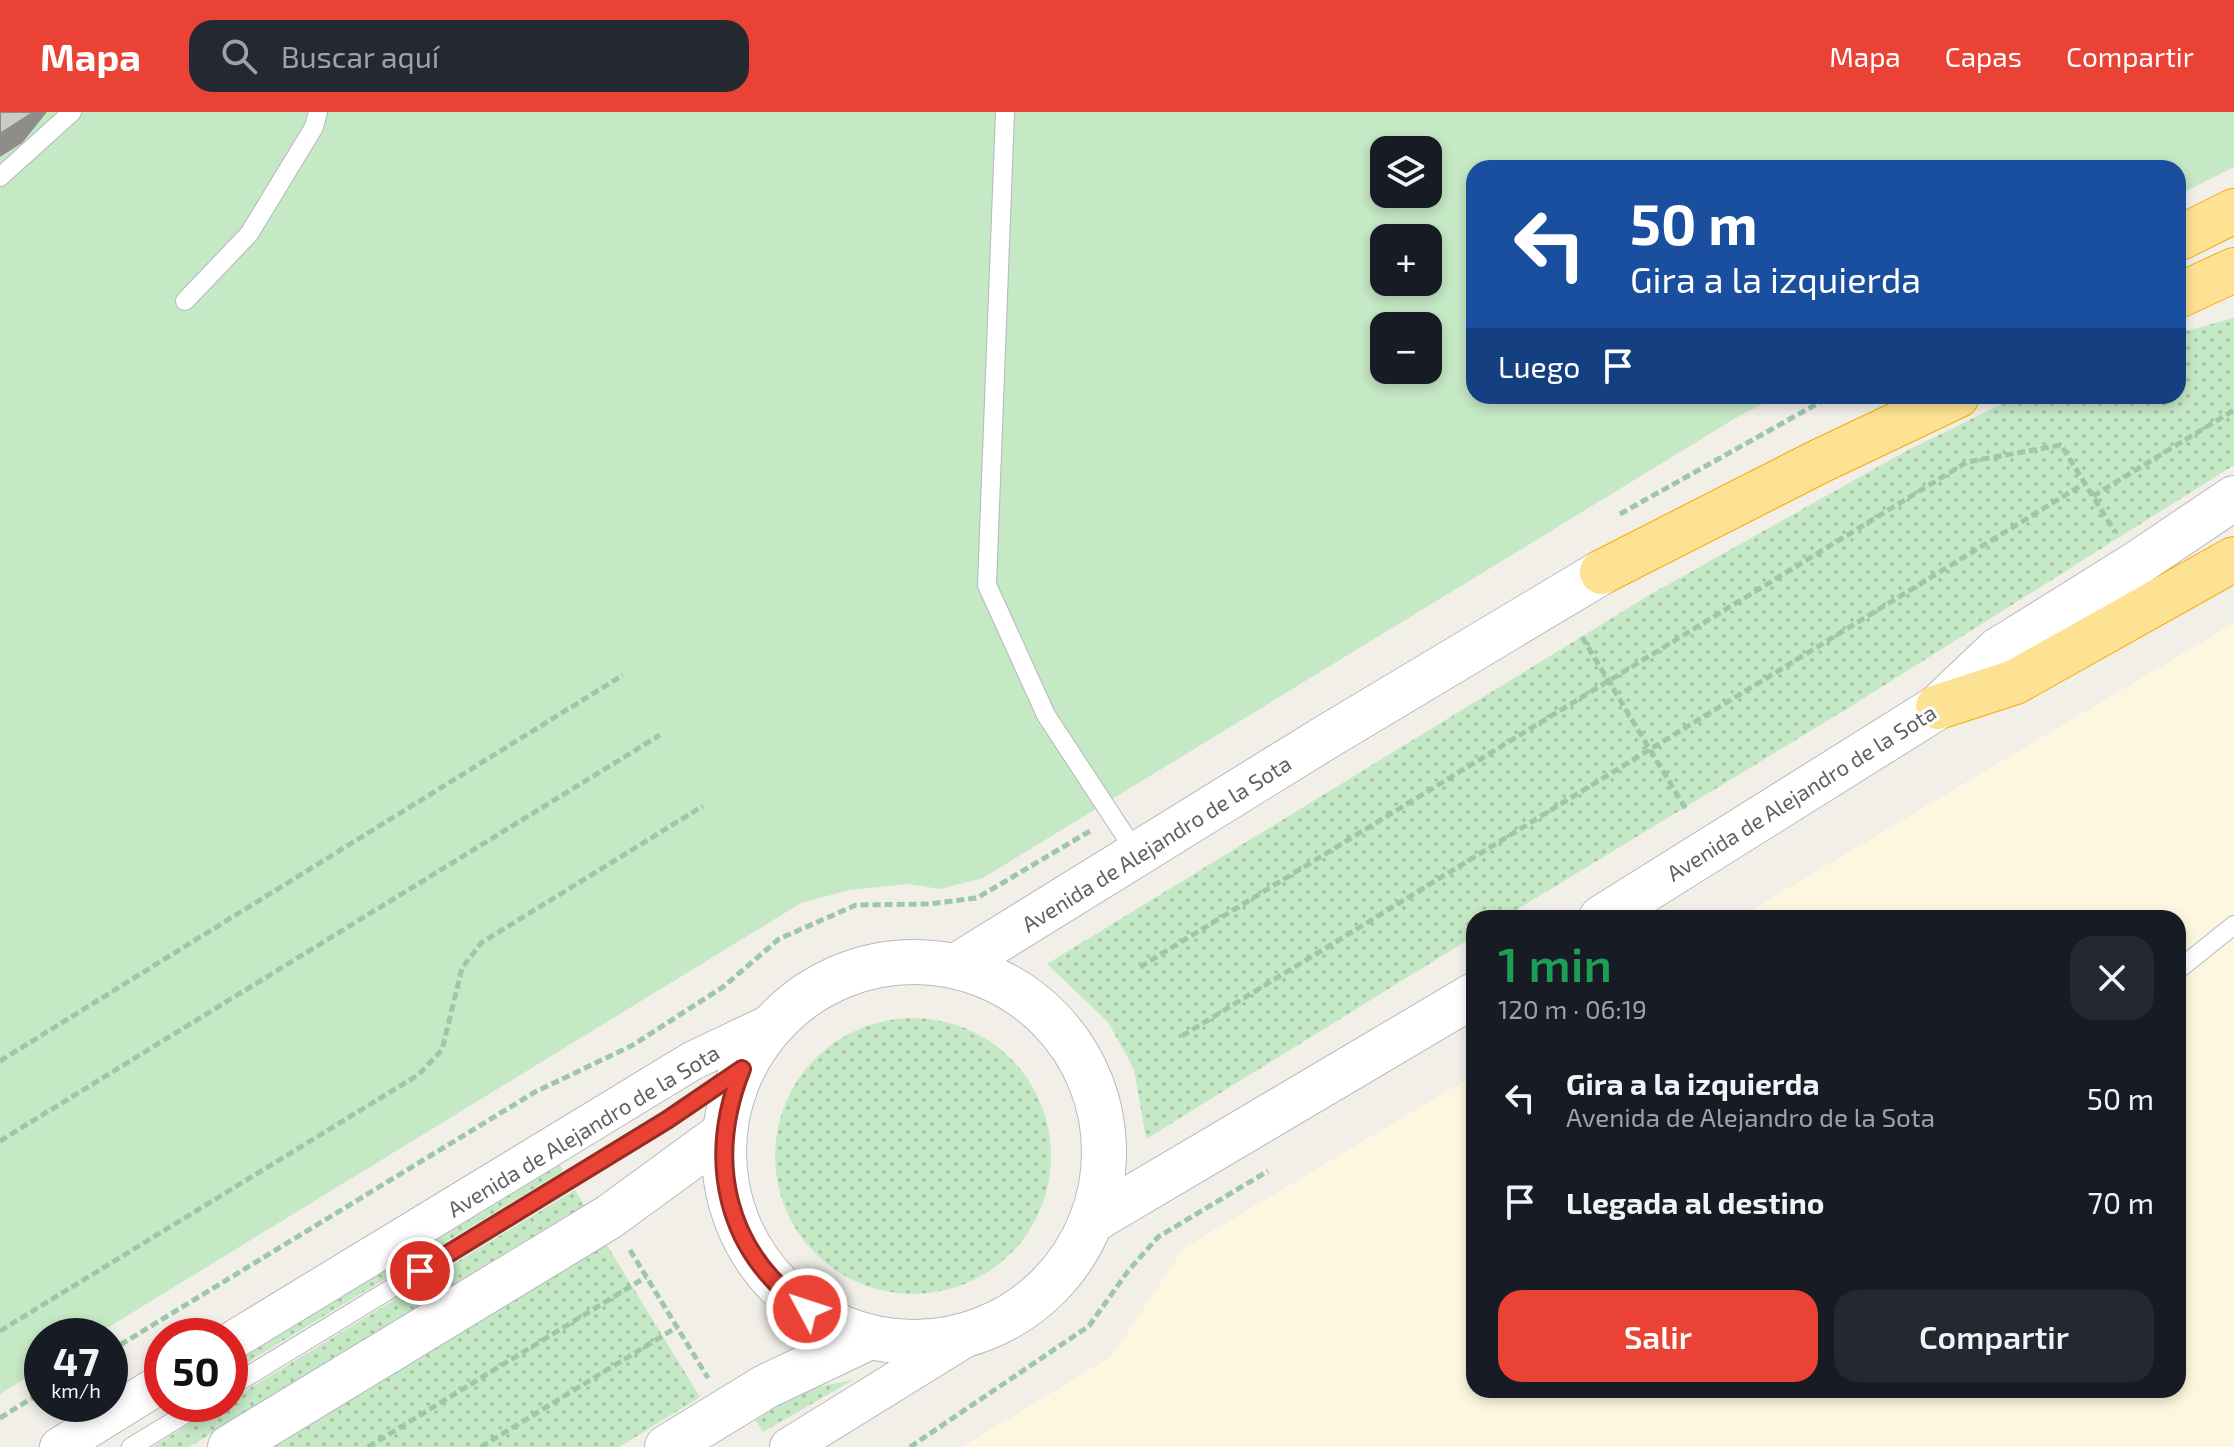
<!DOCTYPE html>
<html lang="es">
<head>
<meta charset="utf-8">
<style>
	:root { --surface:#171b24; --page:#242831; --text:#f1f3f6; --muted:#9ea1a6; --accent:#ea4335 }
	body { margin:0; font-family:"Exo 2",sans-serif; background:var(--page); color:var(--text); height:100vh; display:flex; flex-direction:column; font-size:30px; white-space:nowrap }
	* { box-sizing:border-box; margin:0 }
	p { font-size:26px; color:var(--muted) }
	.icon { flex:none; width:44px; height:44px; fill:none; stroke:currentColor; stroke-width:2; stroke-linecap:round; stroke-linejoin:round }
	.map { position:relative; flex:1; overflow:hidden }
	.panel { position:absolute; left:1466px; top:798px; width:720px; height:488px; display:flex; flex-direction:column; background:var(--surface); border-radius:24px; box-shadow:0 4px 12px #0003 }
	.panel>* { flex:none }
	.top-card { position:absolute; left:1466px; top:48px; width:720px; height:244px; border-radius:24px; box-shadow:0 4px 12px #0003; background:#1a4fa0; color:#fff; overflow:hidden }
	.fabs { position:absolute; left:1370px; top:24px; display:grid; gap:16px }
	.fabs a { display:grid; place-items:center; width:72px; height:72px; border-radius:16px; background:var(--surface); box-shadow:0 4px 12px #0003; font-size:40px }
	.speed { position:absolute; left:24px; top:1206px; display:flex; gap:16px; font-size:40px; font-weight:700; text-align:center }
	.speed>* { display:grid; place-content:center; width:104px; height:104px; border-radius:50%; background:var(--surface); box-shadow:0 4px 12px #0003; line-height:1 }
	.speed small { font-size:20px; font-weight:400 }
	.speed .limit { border:12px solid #d22; background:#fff; color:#111 }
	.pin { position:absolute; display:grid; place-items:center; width:68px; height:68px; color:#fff; margin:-34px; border:4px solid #fff; border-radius:50%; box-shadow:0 2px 8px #0007 }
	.me { position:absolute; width:88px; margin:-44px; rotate:310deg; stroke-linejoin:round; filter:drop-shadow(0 0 6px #0008) }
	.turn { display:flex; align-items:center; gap:28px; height:168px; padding:0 32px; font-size:36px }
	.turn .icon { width:104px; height:104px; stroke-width:2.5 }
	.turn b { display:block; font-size:56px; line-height:68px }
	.then { display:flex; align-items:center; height:76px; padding:0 32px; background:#0003; gap:16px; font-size:30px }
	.round { display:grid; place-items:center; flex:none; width:84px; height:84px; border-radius:24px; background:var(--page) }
	.summary { display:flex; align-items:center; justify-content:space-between; height:136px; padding:0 32px }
	h1 { font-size:48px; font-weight:600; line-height:60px; color:#1e9e55 }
	.primary-button { display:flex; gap:16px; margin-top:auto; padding:16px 32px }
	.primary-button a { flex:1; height:92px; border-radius:24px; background:var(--accent); color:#fff; font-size:32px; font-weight:600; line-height:92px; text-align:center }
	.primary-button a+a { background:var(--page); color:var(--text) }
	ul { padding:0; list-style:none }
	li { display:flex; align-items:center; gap:24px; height:104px; padding:0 32px }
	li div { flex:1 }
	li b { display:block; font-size:30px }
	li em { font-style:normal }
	header { display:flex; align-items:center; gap:48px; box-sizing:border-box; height:112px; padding:0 40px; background:var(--accent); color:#fff }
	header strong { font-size:38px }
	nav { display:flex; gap:44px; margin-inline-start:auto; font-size:28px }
	.search { width:560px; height:72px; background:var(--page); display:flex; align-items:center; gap:20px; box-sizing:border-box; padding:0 28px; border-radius:24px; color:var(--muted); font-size:30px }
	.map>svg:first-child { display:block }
	.commercial { fill:#fef7e0 }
	.green { fill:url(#green-dots) }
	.pitch { fill:#c5e8c5; fill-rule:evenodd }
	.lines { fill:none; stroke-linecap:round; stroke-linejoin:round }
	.lane-casing { stroke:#b5b8bc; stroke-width:20 }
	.street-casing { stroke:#b5b8bc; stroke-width:40 }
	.secondary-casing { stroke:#b6babf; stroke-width:46 }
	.highway-casing { stroke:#f9ab00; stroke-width:46 }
	.path { stroke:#9cc7a9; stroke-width:5; stroke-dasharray:8 4; stroke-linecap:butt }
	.lane { stroke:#fff; stroke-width:18 }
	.street { stroke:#fff; stroke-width:38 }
	.secondary { stroke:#fff; stroke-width:44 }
	.highway { stroke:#fde293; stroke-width:44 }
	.shaded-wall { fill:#8f8d8a }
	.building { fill:#cccac5; stroke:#8f8d8a; stroke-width:2 }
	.route-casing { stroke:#982c22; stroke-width:20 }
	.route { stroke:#ea4335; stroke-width:14 }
	.labels { text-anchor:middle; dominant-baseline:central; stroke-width:6; stroke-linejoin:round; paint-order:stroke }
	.street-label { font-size:22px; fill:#5f6368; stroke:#fff }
</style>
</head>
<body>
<header>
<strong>Mapa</strong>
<div class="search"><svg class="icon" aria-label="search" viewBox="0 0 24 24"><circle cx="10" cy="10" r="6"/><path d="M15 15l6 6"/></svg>Buscar aquí</div>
<nav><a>Mapa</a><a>Capas</a><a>Compartir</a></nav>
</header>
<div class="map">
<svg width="2234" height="1335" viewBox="0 0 2234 1335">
	<defs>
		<pattern id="green-dots" width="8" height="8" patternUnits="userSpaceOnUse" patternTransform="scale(2)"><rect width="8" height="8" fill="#c5e8c5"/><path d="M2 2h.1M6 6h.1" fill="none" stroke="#a3c0a4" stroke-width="1.8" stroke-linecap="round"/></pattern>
	</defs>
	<rect width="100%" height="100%" fill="#f1efe8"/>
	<polygon class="commercial" points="2234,511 2234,1335 962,1335 1112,1244 1184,1136 1474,963 1474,1278 2178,1278 2178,806 1738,806"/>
	<g class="green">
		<polygon points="2234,206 2234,353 1845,598 1503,806 1474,806 1474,824 1146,1027 1134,957 1108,910 1047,852 1653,481 1908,338 2018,284 2178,284 2178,221"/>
		<circle cx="913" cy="1044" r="138"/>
		<polygon points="558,1049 563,1059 230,1261 230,1248"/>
		<polygon points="575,1078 585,1094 189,1335 152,1335 223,1292 230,1292 230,1288"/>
		<polygon points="605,1130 700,1285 619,1335 272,1335"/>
		<polygon points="853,1268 763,1320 753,1304 810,1276"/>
	</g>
	<path class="pitch" d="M0 0H2234V55L2178 83V56H1474V284H1778L1739 304 983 766 940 777 908 772 850 778 801 791 94 1224H42V1256L0 1282ZM1384 38H1428V82H1384ZM1384 126H1428V170H1384ZM1384 214H1428V258H1384Z"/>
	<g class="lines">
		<defs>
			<g id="lane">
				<polyline points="1005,0 987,473 1046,603 1137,742"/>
				<polyline points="0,65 72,0"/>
				<polyline points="185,189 249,122 314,15 318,0"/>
				<polyline points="2178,858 2234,813"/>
				<polyline points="230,1275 667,1008 742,957"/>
				<polyline points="131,1335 202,1292"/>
			</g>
			<g id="street">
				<polyline points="230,1230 692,949 774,910"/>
				<polyline points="59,1335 162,1271"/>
				<polyline points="789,1335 970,1223"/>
			</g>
			<g id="secondary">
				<polyline points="1601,806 1938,595 1998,538 2136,452 2234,386"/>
				<circle cx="914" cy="1040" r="190"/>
				<polyline points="956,854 1323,627 1602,460"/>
				<polyline points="1092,1109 1474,883"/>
				<polyline points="230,1335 609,1105 724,1021"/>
				<polyline points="667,1335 765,1275 868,1226"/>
			</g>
			<g id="highway">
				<polyline points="2178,127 2234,99"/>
				<polyline points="2178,184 2234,158"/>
				<polyline points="1602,460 1818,350 1957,284"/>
				<polyline points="1938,595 2015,570 2234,447"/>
			</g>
		</defs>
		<use href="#lane" class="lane-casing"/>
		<use href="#street" class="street-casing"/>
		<use href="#secondary" class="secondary-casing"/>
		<use href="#highway" class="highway-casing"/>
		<g class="path">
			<polyline points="2093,384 2234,298"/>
			<polyline points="1620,402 1831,284"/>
			<polyline points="1582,525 1687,699"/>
			<polyline points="1140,855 1967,350 2061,333 2115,420"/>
			<polyline points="1182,924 2085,371"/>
			<polyline points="0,949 623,563"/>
			<polyline points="0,1029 660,623"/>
			<polyline points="630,1138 708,1266"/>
			<polyline points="0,1219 418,963 442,938 462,856 481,831 703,694"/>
			<polyline points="110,1239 535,980 633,933 723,875 779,827 856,793 929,792 977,786 1090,719"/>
			<polyline points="0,1306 42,1280"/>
			<polyline points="368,1335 646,1165"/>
			<polyline points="481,1335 677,1215"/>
			<polyline points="910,1335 1089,1214 1128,1159 1158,1125 1268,1059"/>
		</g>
		<use href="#lane" class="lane"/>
		<use href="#street" class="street"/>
		<use href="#secondary" class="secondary"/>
		<use href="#highway" class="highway"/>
	</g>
	<polygon class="shaded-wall" points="34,0 47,0 22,31 0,45 0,22"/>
	<polygon class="building" points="0,0 34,0 0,22"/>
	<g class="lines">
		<defs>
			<path id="route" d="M420 1159 667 1008 742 957C706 1047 724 1139 807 1197"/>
		</defs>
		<use href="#route" class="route-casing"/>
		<use href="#route" class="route"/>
	</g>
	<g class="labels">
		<g class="street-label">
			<text transform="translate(1801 680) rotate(-32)">Avenida de Alejandro de la Sota</text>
			<text transform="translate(1156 731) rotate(-32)">Avenida de Alejandro de la Sota</text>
			<text transform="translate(583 1018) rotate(-31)">Avenida de Alejandro de la Sota</text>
		</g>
	</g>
</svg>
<div class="fabs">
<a><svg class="icon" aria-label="layers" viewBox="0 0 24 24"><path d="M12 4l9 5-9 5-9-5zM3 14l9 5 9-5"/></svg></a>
<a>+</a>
<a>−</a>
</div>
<div class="speed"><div>47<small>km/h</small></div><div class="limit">50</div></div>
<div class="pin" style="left:420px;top:1159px;background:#d93025"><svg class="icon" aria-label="arrive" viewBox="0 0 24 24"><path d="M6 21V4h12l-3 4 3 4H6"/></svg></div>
<svg class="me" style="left:807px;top:1197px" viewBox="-20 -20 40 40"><circle r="17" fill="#ea4335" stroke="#fff" stroke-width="3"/><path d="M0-11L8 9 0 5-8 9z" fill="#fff"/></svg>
<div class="top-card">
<div class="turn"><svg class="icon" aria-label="left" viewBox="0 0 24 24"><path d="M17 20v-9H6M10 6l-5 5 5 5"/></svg><div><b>50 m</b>Gira a la izquierda</div></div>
<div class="then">Luego<svg class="icon" aria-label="arrive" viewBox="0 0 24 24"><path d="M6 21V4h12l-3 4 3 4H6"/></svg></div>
</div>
<section class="panel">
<div class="summary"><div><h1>1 min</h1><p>120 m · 06:19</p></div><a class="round"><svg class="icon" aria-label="close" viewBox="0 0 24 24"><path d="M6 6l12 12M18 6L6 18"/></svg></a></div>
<ul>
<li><svg class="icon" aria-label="left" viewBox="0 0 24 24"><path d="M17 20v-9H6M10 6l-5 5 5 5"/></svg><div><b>Gira a la izquierda</b><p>Avenida de Alejandro de la Sota</p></div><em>50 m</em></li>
<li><svg class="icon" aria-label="arrive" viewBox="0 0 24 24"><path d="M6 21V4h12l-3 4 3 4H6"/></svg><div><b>Llegada al destino</b></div><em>70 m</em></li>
</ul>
<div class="primary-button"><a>Salir</a><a>Compartir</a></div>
</section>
</div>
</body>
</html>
